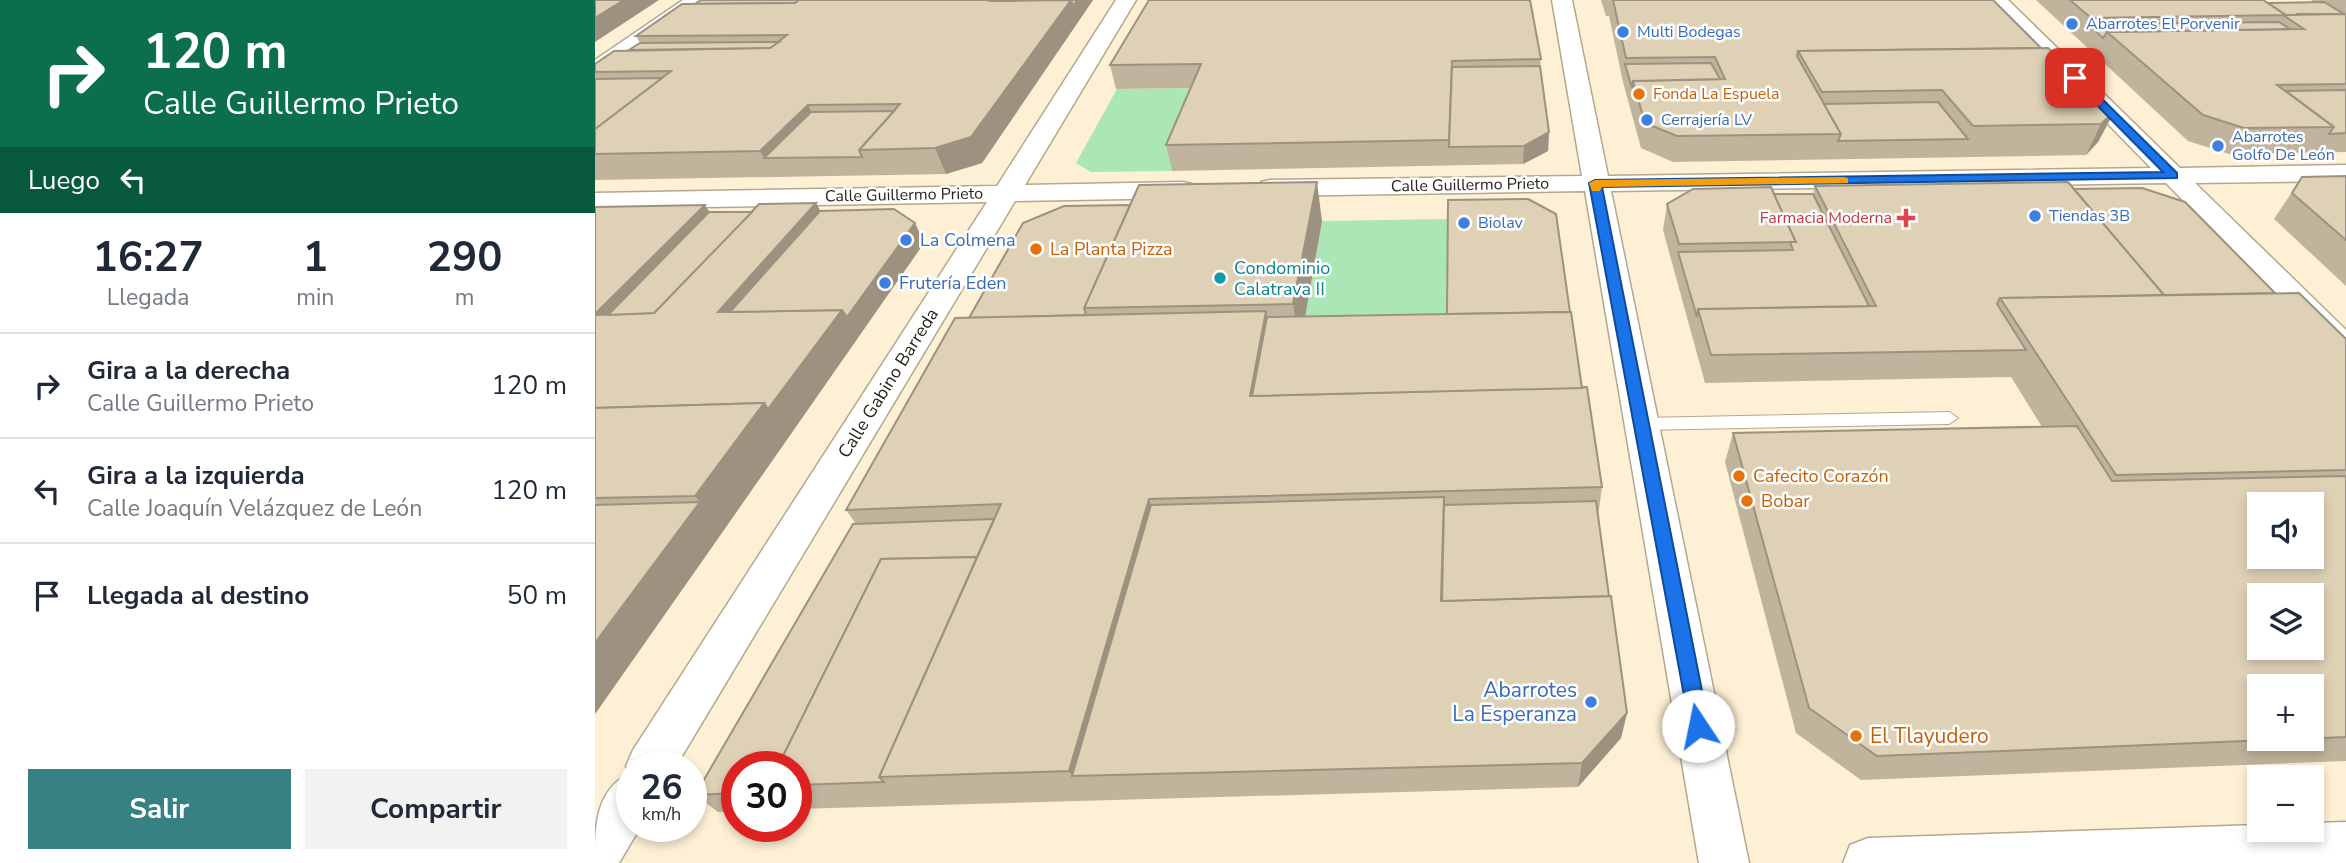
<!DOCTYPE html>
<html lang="es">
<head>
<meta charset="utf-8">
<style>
	:root { --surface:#fff; --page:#f2f2f3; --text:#1f2937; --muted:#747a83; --line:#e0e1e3; --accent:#388183 }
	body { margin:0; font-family:"Nunito Sans",sans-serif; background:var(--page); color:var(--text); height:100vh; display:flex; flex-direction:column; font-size:26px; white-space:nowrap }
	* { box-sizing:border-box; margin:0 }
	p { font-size:23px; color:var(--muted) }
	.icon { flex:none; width:38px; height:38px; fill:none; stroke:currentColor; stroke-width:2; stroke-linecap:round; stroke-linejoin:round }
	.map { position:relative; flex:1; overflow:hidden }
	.drawer { display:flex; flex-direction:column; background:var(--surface); width:595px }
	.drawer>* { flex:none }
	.top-card { background:#0b6e4f; color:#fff; overflow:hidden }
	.controls { position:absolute; left:1652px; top:492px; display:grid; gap:14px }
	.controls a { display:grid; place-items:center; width:77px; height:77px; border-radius:0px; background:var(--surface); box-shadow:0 4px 10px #0003; font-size:35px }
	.speed { position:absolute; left:21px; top:751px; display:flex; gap:14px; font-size:35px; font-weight:700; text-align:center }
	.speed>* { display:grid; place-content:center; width:91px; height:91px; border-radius:50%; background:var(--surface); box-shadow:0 4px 10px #0003; line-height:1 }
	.speed small { font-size:18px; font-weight:400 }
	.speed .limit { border:10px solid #d22; background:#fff; color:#111 }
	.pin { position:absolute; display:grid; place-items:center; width:60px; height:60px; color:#fff; margin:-30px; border-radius:14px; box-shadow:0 4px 10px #0006 }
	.me { position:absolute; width:77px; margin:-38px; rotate:349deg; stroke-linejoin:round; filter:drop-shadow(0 0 5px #0008) }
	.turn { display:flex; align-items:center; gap:24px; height:147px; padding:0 28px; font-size:32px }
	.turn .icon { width:91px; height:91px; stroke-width:2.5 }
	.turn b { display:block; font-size:49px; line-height:60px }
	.then { display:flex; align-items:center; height:66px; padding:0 28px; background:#0003; gap:14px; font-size:26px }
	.eta { display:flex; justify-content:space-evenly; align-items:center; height:119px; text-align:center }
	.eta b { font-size:42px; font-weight:700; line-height:49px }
	.action { display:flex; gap:14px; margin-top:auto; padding:14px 28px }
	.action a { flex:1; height:80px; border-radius:0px; background:var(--accent); color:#fff; font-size:28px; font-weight:700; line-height:80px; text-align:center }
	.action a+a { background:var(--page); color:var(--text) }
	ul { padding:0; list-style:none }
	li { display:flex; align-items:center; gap:21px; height:105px; padding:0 28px; border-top:2px solid var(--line) }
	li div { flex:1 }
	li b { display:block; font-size:26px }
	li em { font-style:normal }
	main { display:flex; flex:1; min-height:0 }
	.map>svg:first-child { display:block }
	.green { fill:#abe6b6 }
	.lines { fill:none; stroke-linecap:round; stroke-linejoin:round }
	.service-casing { stroke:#b5a78d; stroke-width:2 }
	.minor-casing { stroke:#b5a78d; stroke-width:3 }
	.service { fill:#fff; fill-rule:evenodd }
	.minor { fill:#fff; fill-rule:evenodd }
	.wall { fill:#c0b49d }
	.shaded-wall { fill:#9c927f }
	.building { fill:#dfd1b6; stroke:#9c927f; stroke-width:2; fill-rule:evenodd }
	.route { fill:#1a73e8; stroke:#114b97; stroke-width:2 }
	.slow { fill:#f59e0b }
	.shop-dot { fill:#3f7fe0; stroke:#fff; stroke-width:2.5 }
	.food-dot { fill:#e8710a; stroke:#fff; stroke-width:2.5 }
	.health-dot { fill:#e0444e; stroke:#fff; stroke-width:2.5 }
	.culture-dot { fill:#0f9aa8; stroke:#fff; stroke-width:2.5 }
	.labels { text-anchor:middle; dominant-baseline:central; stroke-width:5; stroke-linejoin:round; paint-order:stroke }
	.far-shop-label { font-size:16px; fill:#366cbe; stroke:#fff; text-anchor:start }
	.far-food-label { font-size:16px; fill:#c56008; stroke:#fff; text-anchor:start }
	.far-street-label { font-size:16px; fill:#2a251a; stroke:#fff }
	.far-health-label { font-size:16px; fill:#be3a42; stroke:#fff; text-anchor:end }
	.shop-label { font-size:18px; fill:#366cbe; stroke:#fff; text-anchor:start }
	.food-label { font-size:18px; fill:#c56008; stroke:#fff; text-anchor:start }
	.culture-label { font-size:18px; fill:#0d838f; stroke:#fff; text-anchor:start }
	.street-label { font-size:18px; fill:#2a251a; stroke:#fff }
	.near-shop-label { font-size:21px; fill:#366cbe; stroke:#fff; text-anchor:end }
	.near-food-label { font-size:21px; fill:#c56008; stroke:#fff; text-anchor:start }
</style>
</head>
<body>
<main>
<section class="drawer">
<div class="top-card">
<div class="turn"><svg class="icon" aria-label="right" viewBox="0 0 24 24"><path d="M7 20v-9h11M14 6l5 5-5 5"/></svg><div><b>120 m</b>Calle Guillermo Prieto</div></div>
<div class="then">Luego<svg class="icon" aria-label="left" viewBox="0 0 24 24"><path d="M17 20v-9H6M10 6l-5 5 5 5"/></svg></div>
</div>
<div class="eta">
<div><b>16:27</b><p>Llegada</p></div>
<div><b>1</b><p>min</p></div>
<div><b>290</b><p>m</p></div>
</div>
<ul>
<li><svg class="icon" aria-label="right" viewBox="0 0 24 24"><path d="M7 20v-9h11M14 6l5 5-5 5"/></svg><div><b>Gira a la derecha</b><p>Calle Guillermo Prieto</p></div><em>120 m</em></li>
<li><svg class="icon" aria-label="left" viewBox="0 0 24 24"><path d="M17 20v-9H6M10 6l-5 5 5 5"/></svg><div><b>Gira a la izquierda</b><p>Calle Joaquín Velázquez de León</p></div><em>120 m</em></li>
<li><svg class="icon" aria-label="arrive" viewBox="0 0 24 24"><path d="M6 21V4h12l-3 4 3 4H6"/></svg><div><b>Llegada al destino</b></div><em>50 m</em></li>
</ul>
<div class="action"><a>Salir</a><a>Compartir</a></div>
</section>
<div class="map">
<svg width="1751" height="863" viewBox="0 0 1751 863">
	<rect width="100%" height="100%" fill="#fef0d5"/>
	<g class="green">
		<polygon points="611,88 577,171 496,172 481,163 522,89"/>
		<polygon points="853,219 852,342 705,345 727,221"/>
	</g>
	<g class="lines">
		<defs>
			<polygon id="service" points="1354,412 1363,418 1354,424 1046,430 1037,424 1046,418"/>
			<g id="minor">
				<polygon points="88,0 111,0 8,75 0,77 0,60"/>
				<path d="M521 0H541L430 185 588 182 597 184 601 190 597 196 588 198 420 201 81 766H37V826H46L24 863H0C0 827 0 790 35 773L31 766 38 750 392 202 0 209V193L402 186Z"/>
				<polygon points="957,0 977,0 1013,176 1556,168 1392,0 1413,0 1585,168 1751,165 1751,181 1600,183 1751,330 1751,358 1740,355 1571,183 1016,191 1154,863 1104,863 990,191 675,196 666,194 662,188 666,182 675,180 987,176"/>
				<polygon points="1751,822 1751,863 1248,863 1255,845 1273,838 1664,825 1664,830 1717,830 1717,823"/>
			</g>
		</defs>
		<use href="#service" class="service-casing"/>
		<use href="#minor" class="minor-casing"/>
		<use href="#service" class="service"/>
		<use href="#minor" class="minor"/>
	</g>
	<g class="wall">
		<polygon points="106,0 498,0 387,163 351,174 0,180 0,64 34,50 45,43 41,36"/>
		<polygon points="1006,0 1398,0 1446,48 1519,112 1503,142 1491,155 1078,162 1046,148 1028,82 1014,16 1011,16"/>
		<polygon points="1441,0 1668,0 1673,3 1720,3 1716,0 1751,0 1751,152 1634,154 1593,141"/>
		<polygon points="935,3 946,59 945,66 954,132 953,151 928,164 577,171 571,145 595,88 521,89 515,65"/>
		<polygon points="1751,176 1751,286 1679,219 1707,177"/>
		<polygon points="1220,186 1479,189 1680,293 1751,339 1751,761 1266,780 1201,733 1130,462 1138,433 1447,427 1416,377 1110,383 1068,230 1072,204 1179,194 1218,194"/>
		<polygon points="110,205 114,212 225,211 320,223 329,243 0,714 0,207"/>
		<polygon points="727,221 710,317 975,312 987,388 1007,487 1003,517 1014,596 1032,713 1026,738 983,787 201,809 201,766 142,766 142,811 123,812 100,795 261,524 251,510 374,318"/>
	</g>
	<g class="shaded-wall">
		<polygon points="29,0 64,0 0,42 0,18"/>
		<polygon points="476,0 498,0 387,163 351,174 340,148"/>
		<polygon points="213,105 226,130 169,158 165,151"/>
		<polygon points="1519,112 1503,142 1491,155 1506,124"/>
		<polygon points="954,132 953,151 928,164 929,146"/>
		<polygon points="722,182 727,221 705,345 698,304"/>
		<polygon points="221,203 236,230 160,319 123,312"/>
		<polygon points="110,205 127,232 5,323 0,317 0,314"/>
		<polygon points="320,223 329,243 129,530 100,496 169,403"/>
		<polygon points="671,311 677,345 667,401 655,396"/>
		<polygon points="554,499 566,533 477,776 493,800 474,771"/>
		<polygon points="105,502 129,530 0,714 0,643"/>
		<polygon points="1032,713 1026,738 983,787 987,763"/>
	</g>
	<g class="building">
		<polygon points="0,0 29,0 0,18"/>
		<polygon points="106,0 204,0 200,3 100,4"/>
		<polygon points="204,0 396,0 395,1 476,0 376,137 340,148 264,150 305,104 213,105 165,151 0,154 0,129 76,71 0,72 0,64 19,51 175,48 192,35 41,36 87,4 200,3"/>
		<polygon points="476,0 482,0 478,6"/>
		<polygon points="554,0 935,0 946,59 857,61 854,140 571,145 606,64 515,65"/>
		<polygon points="1018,0 1398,0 1446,48 1203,51 1202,56 1246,134 1082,136 1050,123 1038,81 1130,79 1120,57 1031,58"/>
		<polygon points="1475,0 1668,0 1691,15 1751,14 1751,84 1682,85 1739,127 1649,128 1608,115 1512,32 1709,29 1688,15 1496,18"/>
		<polygon points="1729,2 1749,14 1701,14 1703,15 1691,15 1673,3"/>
		<polygon points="1684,22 1695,29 1512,32 1508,38 1493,24"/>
		<polygon points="184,42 175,48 34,50 45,43"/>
		<polygon points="1453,48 1519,112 1506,124 1378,126 1347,90 1227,92 1203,51"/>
		<polygon points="1116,63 1125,79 1038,81 1037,88 1030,64"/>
		<polygon points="945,66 954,132 929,146 854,147 857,67"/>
		<polygon points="67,78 0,129 0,79"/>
		<polygon points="1751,90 1751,133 1734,134 1739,127 1691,91"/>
		<polygon points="1343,102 1373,139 1243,141 1246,134 1229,104"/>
		<polygon points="299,111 264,150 267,157 169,158 216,112"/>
		<polygon points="1751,176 1751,240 1697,193 1707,177"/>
		<polygon points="722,182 698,304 489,308 544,185"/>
		<polygon points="1473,182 1569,295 1405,298 1402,304 1431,350 1116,355 1103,309 1281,306 1220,186"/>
		<polygon points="1176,187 1201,242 1084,244 1072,204 1098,189"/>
		<polygon points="1547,188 1590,202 1680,293 1569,295 1479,189"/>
		<polygon points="1179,194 1218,194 1274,306 1103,309 1102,317 1083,252 1198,250 1195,242 1201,242"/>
		<polygon points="933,199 961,214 975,312 852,314 853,200"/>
		<polygon points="221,203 123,312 247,310 173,409 169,403 0,408 0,315 59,313 164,204"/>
		<polygon points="110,205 0,314 0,207"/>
		<polygon points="535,205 489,308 491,315 374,318 428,223 469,206"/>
		<polygon points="299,209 320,223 252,317 247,310 135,312 225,211"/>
		<polygon points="114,212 157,212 59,313 13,315"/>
		<polygon points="1704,293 1751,339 1751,470 1521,475 1405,298"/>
		<polygon points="671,311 655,396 992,387 1007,487 554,499 474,771 284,777 406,504 251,510 360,318"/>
		<polygon points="976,312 987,388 657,396 672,317"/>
		<polygon points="169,403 100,496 0,498 0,408"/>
		<path d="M1482 426 1517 481 1751 476V737L1282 756 1214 708 1138 433ZM1664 504H1717V556H1664ZM1664 595H1717V648H1664ZM1664 686H1717V738H1664Z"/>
		<polygon points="849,497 846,601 1016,596 1032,713 987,763 477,776 556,505"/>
		<polygon points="1001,501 1014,596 847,601 849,505"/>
		<polygon points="105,502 0,643 0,505"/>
		<polygon points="399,519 382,557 286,559 183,766 142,766 142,793 100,795 258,524"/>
		<polygon points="382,557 284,777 289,782 201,785 201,766 183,766 286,559"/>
	</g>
	<polygon class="route" points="1477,76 1484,76 1582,173 1582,178 1007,187 1114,726 1111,733 1103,736 1096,733 994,183 1000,180 1568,172 1477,80"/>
	<polygon class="slow" points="1248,177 1253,178 1253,183 1007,187 1005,191 997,191 994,183 1000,180"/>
	<g class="shop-dot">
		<circle cx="1477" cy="24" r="7"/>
		<circle cx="1028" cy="32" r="7"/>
		<circle cx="1052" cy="120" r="7"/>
		<circle cx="1623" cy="146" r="7"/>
		<circle cx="1440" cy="216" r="7"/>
		<circle cx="869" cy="223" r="7"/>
		<circle cx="311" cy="240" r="7"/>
		<circle cx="290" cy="283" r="7"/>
		<circle cx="996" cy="702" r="7"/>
	</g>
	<g class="food-dot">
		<circle cx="1044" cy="94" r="7"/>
		<circle cx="441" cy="249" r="7"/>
		<circle cx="1144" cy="476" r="7"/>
		<circle cx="1152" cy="501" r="7"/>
		<circle cx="1261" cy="736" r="7"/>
	</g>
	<path class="health-dot" d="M1307.5 207.5h7v7h7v7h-7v7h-7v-7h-7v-7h7z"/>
	<circle class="culture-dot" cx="625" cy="278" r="7"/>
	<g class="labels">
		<g class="far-shop-label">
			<text x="1491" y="24">Abarrotes El Porvenir</text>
			<text x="1042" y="32">Multi Bodegas</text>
			<text x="1066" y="120">Cerrajería LV</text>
			<text x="1637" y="137">Abarrotes<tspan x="1637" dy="18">Golfo De León</tspan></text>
			<text x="1454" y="216">Tiendas 3B</text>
			<text x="883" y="223">Biolav</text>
		</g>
		<g class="far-food-label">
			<text x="1058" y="94">Fonda La Espuela</text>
		</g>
		<g class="far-street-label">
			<text transform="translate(875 185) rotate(-1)">Calle Guillermo Prieto</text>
			<text transform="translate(309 195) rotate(-1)">Calle Guillermo Prieto</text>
		</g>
		<g class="far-health-label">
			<text x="1297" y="218">Farmacia Moderna</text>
		</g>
		<g class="shop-label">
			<text x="325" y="240">La Colmena</text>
			<text x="304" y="283">Frutería Eden</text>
		</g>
		<g class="food-label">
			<text x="455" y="249">La Planta Pizza</text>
			<text x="1158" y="476">Cafecito Corazón</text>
			<text x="1166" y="501">Bobar</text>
		</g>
		<g class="culture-label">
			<text x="639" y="268">Condominio<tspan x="639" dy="21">Calatrava II</tspan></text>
		</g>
		<g class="street-label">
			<text transform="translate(293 383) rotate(-58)">Calle Gabino Barreda</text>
		</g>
		<g class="near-shop-label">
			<text x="982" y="690">Abarrotes<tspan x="982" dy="24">La Esperanza</tspan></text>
		</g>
		<g class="near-food-label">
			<text x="1275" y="736">El Tlayudero</text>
		</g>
	</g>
</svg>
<div class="controls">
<a><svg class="icon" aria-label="sound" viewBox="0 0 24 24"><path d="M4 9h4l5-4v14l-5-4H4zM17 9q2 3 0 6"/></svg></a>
<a><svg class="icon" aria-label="layers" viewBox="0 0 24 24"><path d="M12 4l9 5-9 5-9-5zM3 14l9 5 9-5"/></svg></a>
<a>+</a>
<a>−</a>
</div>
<div class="speed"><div>26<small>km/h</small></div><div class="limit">30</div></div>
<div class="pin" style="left:1480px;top:78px;background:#d93025"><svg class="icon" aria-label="arrive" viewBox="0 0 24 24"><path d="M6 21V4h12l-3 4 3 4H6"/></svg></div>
<svg class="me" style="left:1103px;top:726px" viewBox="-20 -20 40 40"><circle r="19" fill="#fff"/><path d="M0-13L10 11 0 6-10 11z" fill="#1a73e8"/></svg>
</div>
</main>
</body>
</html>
